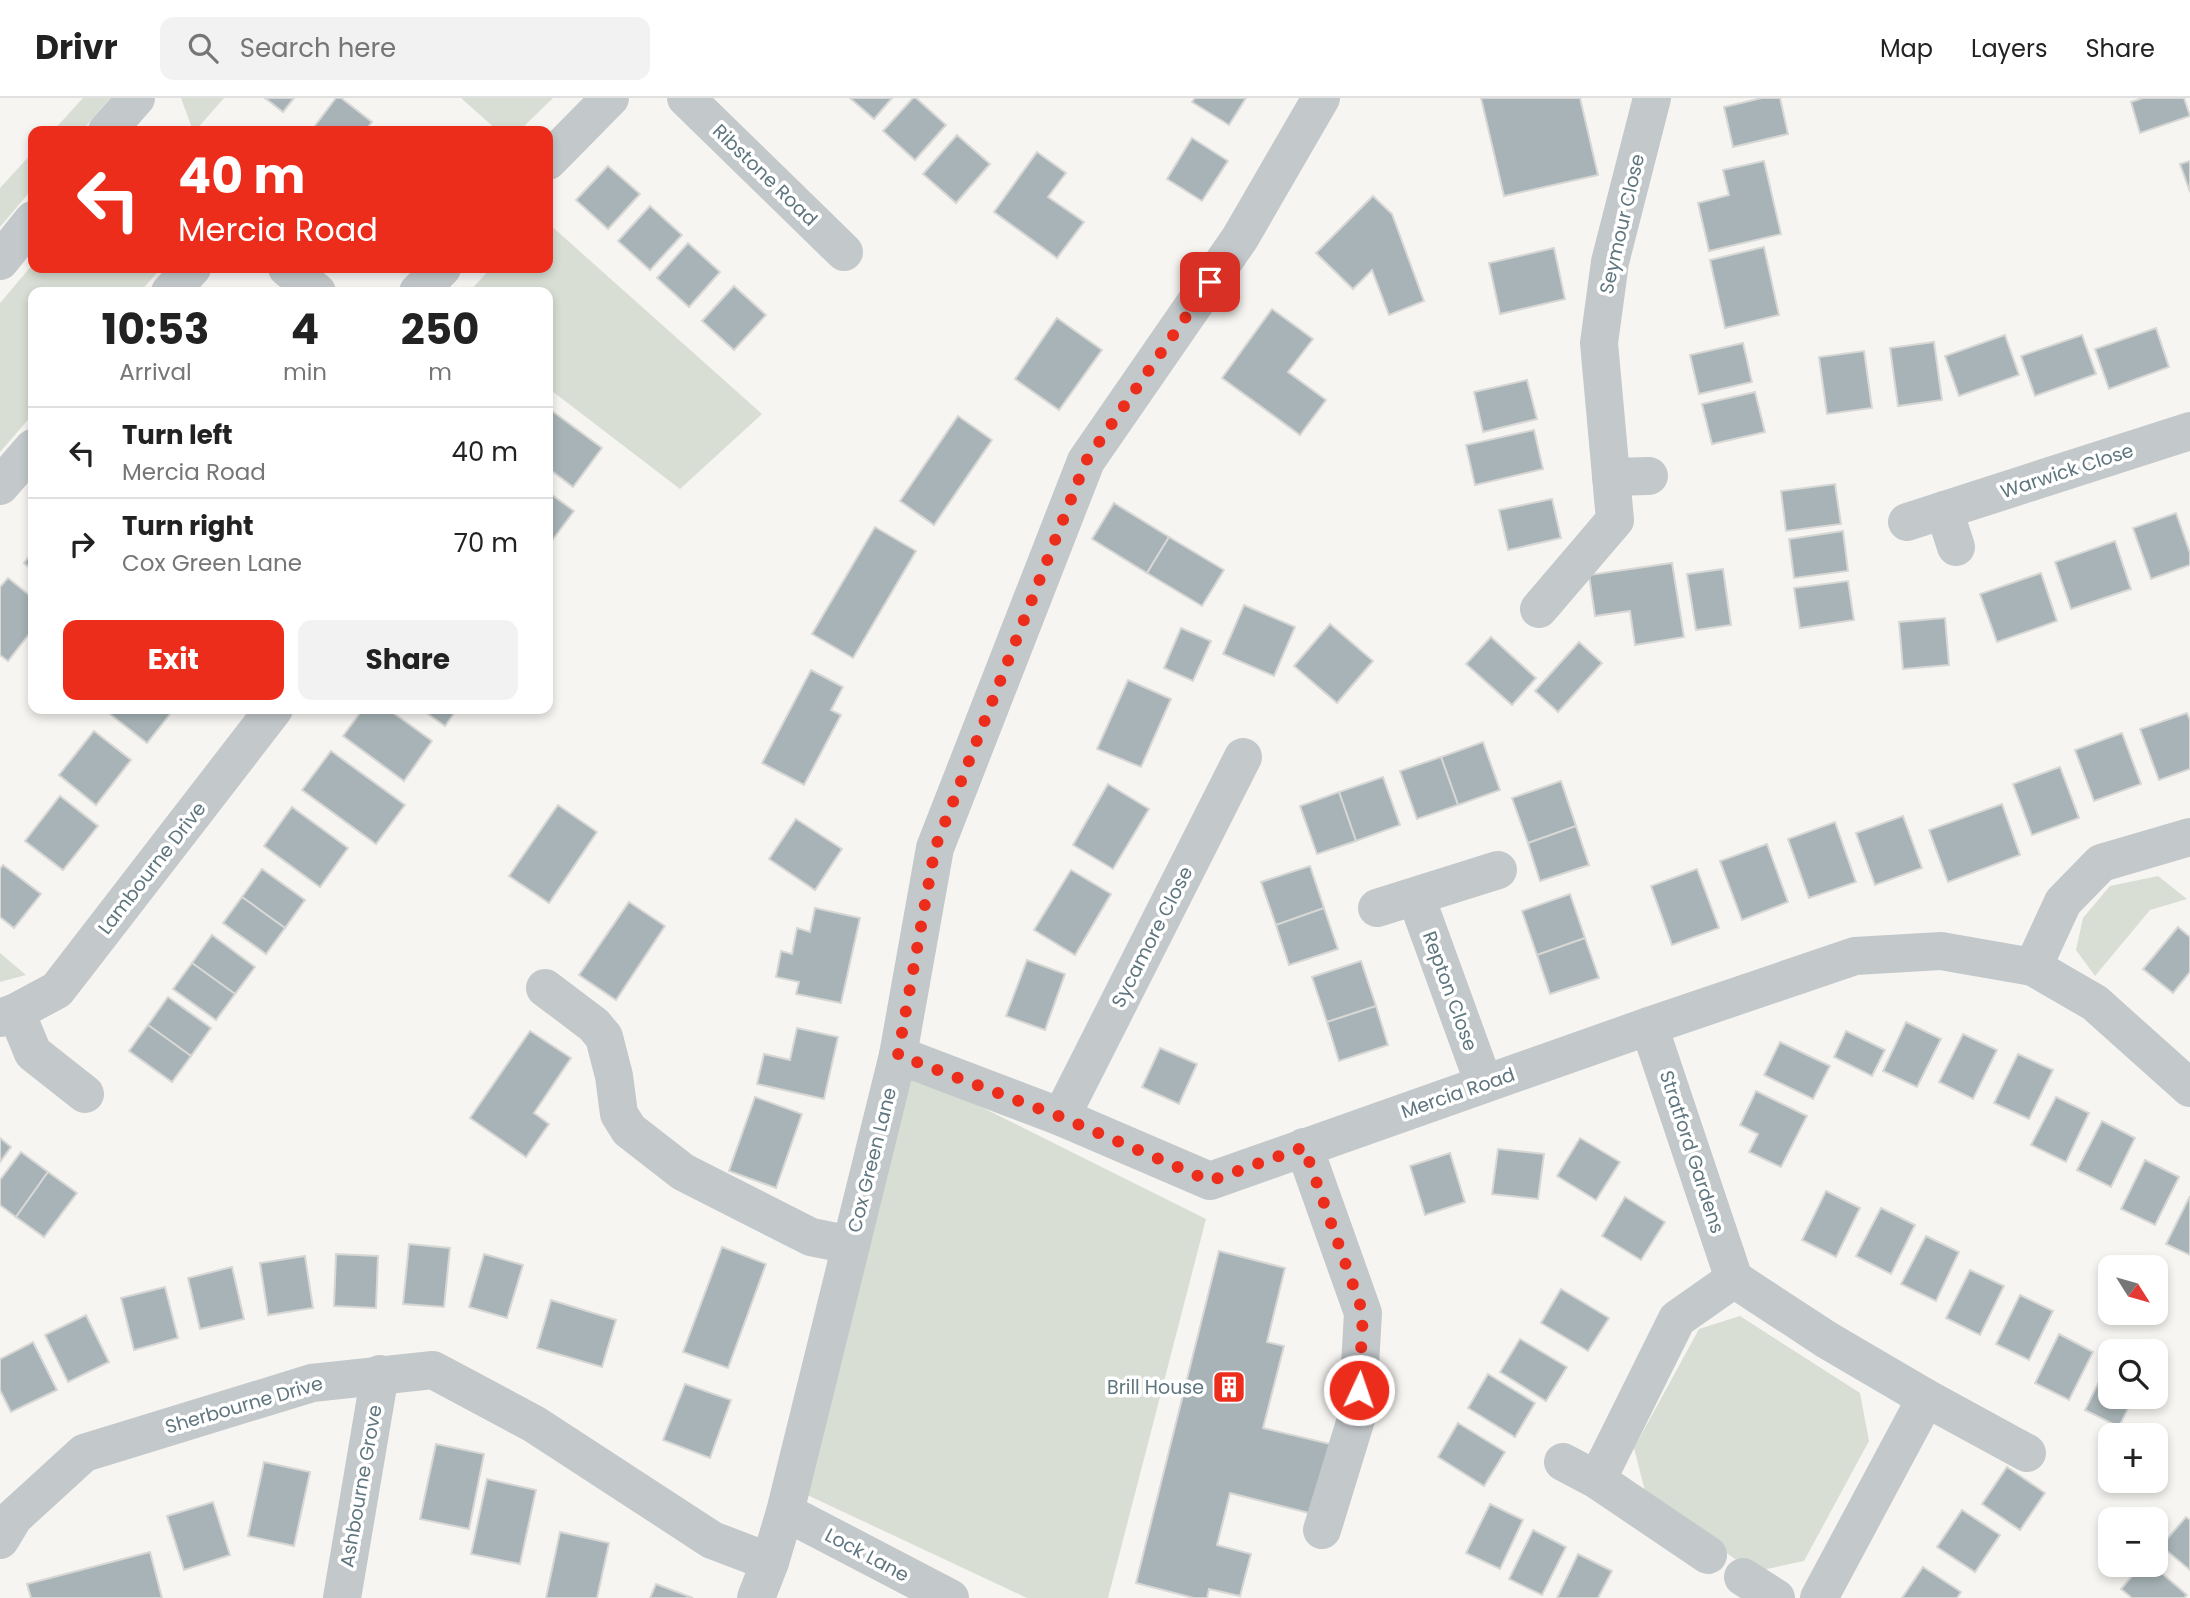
<!DOCTYPE html>
<html lang="en">
<head>
<meta charset="utf-8">
<style>
	:root { --surface:#fff; --page:#f2f2f2; --text:#222; --muted:#767676; --line:#e0e0e0; --accent:#ec2d1c }
	body { margin:0; font-family:Poppins,sans-serif; background:var(--page); color:var(--text); height:100vh; display:flex; flex-direction:column; font-size:26px; white-space:nowrap }
	* { box-sizing:border-box; margin:0 }
	p { font-size:23px; color:var(--muted) }
	.icon { flex:none; width:38px; height:38px; fill:none; stroke:currentColor; stroke-width:2; stroke-linecap:round; stroke-linejoin:round }
	.map { position:relative; flex:1; overflow:hidden }
	.drawer { position:absolute; left:28px; top:189px; width:525px; height:427px; display:flex; flex-direction:column; background:var(--surface); border-radius:14px; box-shadow:0 4px 10px #0003 }
	.drawer>* { flex:none }
	.banner { position:absolute; left:28px; top:28px; width:525px; height:147px; border-radius:14px; box-shadow:0 4px 10px #0003; background:#ec2d1c; color:#fff; overflow:hidden }
	.needle { width:46px; rotate:127deg }
	.buttons { position:absolute; left:2098px; top:1157px; display:grid; gap:14px }
	.buttons a { display:grid; place-items:center; width:70px; height:70px; border-radius:14px; background:var(--surface); box-shadow:0 4px 10px #0003; font-size:35px }
	.pin { position:absolute; display:grid; place-items:center; width:60px; height:60px; color:#fff; margin:-30px; border-radius:14px; box-shadow:0 4px 10px #0006 }
	.me { position:absolute; width:77px; margin:-38px; rotate:3deg; stroke-linejoin:round; filter:drop-shadow(0 0 5px #0008) }
	.turn { display:flex; align-items:center; gap:24px; height:147px; padding:0 35px; font-size:32px }
	.turn .icon { width:91px; height:91px; stroke-width:2.5 }
	.turn b { display:block; font-size:49px; line-height:60px }
	.eta { display:flex; justify-content:space-evenly; align-items:center; height:119px; text-align:center }
	.eta b { font-size:42px; font-weight:700; line-height:49px }
	.primary-button { display:flex; gap:14px; margin-top:auto; padding:14px 35px }
	.primary-button a { flex:1; height:80px; border-radius:14px; background:var(--accent); color:#fff; font-size:28px; font-weight:700; line-height:80px; text-align:center }
	.primary-button a+a { background:var(--page); color:var(--text) }
	ul { padding:0; list-style:none }
	li { display:flex; align-items:center; gap:21px; height:91px; padding:0 35px; border-top:2px solid var(--line) }
	li div { flex:1 }
	li b { display:block; font-size:26px }
	li em { font-style:normal }
	header { display:flex; align-items:center; gap:42px; box-sizing:border-box; height:98px; padding:0 35px; background:var(--surface); border-bottom:2px solid var(--line) }
	header strong { font-size:33px }
	nav { display:flex; gap:38px; margin-inline-start:auto; font-size:24px }
	.search { width:490px; height:63px; background:var(--page); display:flex; align-items:center; gap:18px; box-sizing:border-box; padding:0 24px; border-radius:14px; color:var(--muted); font-size:26px }
	.map>svg:first-child { display:block }
	.green { fill:#d8ded3 }
	.building { fill:#a7b3b6; stroke:#d7d7d5; stroke-width:2 }
	.lines { fill:none; stroke-linecap:round; stroke-linejoin:round }
	.minor { stroke:#c3c8ca; stroke-width:38 }
	.route { stroke:#ec2d1c; stroke-width:12; stroke-dasharray:0 21.6 }
	.labels { text-anchor:middle; dominant-baseline:central; stroke-width:7; stroke-linejoin:round; paint-order:stroke }
	.street-label { font-size:19px; fill:#5f767f; stroke:#fff }
	.poi-label { font-size:19px; fill:#5f767f; stroke:#fff; text-anchor:end }
</style>
</head>
<body>
<header>
<strong>Drivr</strong>
<div class="search"><svg class="icon" aria-label="search" viewBox="0 0 24 24"><circle cx="10" cy="10" r="6"/><path d="M15 15l6 6"/></svg>Search here</div>
<nav><a>Map</a><a>Layers</a><a>Share</a></nav>
</header>
<div class="map">
<svg width="2190" height="1500" viewBox="0 0 2190 1500">
	<rect width="100%" height="100%" fill="#f6f5f2"/>
	<g class="green">
		<polygon points="83,0 110,0 82,33 53,33"/>
		<polygon points="181,0 224,0 195,33 193,33"/>
		<polygon points="461,0 553,0 519,33 498,33"/>
		<polygon points="33,54 33,90 0,129 0,90"/>
		<polygon points="548,125 762,316 680,391 548,290 548,194 469,194 491,170 548,170"/>
		<polygon points="33,166 33,170 161,170 140,194 33,194 33,316 0,354 0,205"/>
		<polygon points="2158,778 2187,801 2150,812 2095,878 2076,852 2083,820 2110,788"/>
		<polygon points="0,855 26,877 0,884"/>
		<polygon points="913,975 1206,1121 1108,1500 1027,1500 803,1395"/>
		<polygon points="1740,1218 1860,1295 1869,1343 1804,1463 1753,1474 1646,1397 1634,1350 1699,1231"/>
	</g>
	<g class="building">
		<polygon points="265,0 294,0 283,14"/>
		<polygon points="336,0 341,0 372,24 365,33 311,33"/>
		<polygon points="850,0 892,0 874,21"/>
		<polygon points="913,0 916,0 946,27 915,62 883,33"/>
		<polygon points="1195,0 1246,0 1229,27 1192,4"/>
		<polygon points="1481,0 1580,0 1598,77 1504,98"/>
		<polygon points="1762,0 1780,0 1788,36 1733,49 1724,9"/>
		<polygon points="2143,0 2184,0 2190,18 2140,35 2131,4"/>
		<polygon points="957,37 990,66 956,105 923,76"/>
		<polygon points="1192,40 1228,63 1202,103 1167,81"/>
		<polygon points="1037,54 1066,75 1048,99 1084,124 1057,160 994,114"/>
		<polygon points="1764,63 1781,136 1709,153 1698,105 1729,97 1723,72"/>
		<polygon points="2190,63 2190,94 2180,66"/>
		<polygon points="608,68 640,96 608,131 576,102"/>
		<polygon points="1373,98 1392,116 1424,203 1389,217 1372,172 1353,191 1316,155"/>
		<polygon points="650,108 682,137 650,172 618,143"/>
		<polygon points="688,145 720,174 689,209 657,180"/>
		<polygon points="1764,149 1779,217 1725,230 1710,162"/>
		<polygon points="1554,150 1565,201 1500,216 1489,165"/>
		<polygon points="734,188 766,217 734,252 702,223"/>
		<polygon points="1272,211 1313,241 1288,274 1326,302 1300,337 1222,280"/>
		<polygon points="1057,220 1102,252 1059,312 1015,281"/>
		<polygon points="2156,230 2169,269 2109,291 2095,251"/>
		<polygon points="2005,237 2019,277 1959,298 1945,258"/>
		<polygon points="2082,237 2096,276 2035,298 2021,258"/>
		<polygon points="1934,244 1942,302 1898,308 1890,250"/>
		<polygon points="1743,245 1752,284 1699,296 1690,257"/>
		<polygon points="1864,253 1872,310 1827,316 1819,259"/>
		<polygon points="1527,282 1537,321 1483,334 1474,294"/>
		<polygon points="1755,294 1765,334 1712,346 1702,306"/>
		<polygon points="548,310 602,350 573,389 548,370"/>
		<polygon points="958,318 992,342 934,427 900,403"/>
		<polygon points="1534,332 1543,371 1475,387 1466,347"/>
		<polygon points="1835,386 1841,426 1786,433 1781,393"/>
		<polygon points="548,394 574,413 548,448"/>
		<polygon points="1552,401 1561,440 1508,452 1499,412"/>
		<polygon points="1114,405 1169,439 1147,475 1092,441"/>
		<polygon points="2176,415 2190,455 2190,467 2151,481 2133,430"/>
		<polygon points="875,429 916,453 853,560 812,536"/>
		<polygon points="1843,433 1848,473 1794,480 1789,441"/>
		<polygon points="1169,439 1224,472 1202,508 1147,475"/>
		<polygon points="2115,443 2131,491 2071,511 2055,464"/>
		<polygon points="33,453 33,473 24,465"/>
		<polygon points="1672,465 1684,539 1635,547 1630,513 1595,518 1589,477"/>
		<polygon points="1723,471 1731,527 1696,532 1687,476"/>
		<polygon points="2041,475 2057,523 1997,544 1980,496"/>
		<polygon points="8,480 33,500 33,531 8,563 0,557 0,489"/>
		<polygon points="1848,483 1854,522 1800,530 1794,490"/>
		<polygon points="1244,507 1295,529 1274,578 1223,556"/>
		<polygon points="1945,520 1949,567 1903,571 1899,524"/>
		<polygon points="1330,526 1373,563 1337,605 1294,568"/>
		<polygon points="1181,530 1211,543 1193,583 1164,570"/>
		<polygon points="1491,539 1536,580 1512,607 1466,566"/>
		<polygon points="1579,544 1602,565 1558,614 1535,593"/>
		<polygon points="811,572 843,589 831,612 841,617 804,687 762,665"/>
		<polygon points="1128,582 1171,601 1141,669 1097,651"/>
		<polygon points="114,611 174,611 147,645 110,616"/>
		<polygon points="363,611 388,611 432,643 404,683 343,638"/>
		<polygon points="421,611 457,611 445,628"/>
		<polygon points="2187,615 2190,622 2190,671 2159,682 2140,631"/>
		<polygon points="94,633 131,662 96,707 59,677"/>
		<polygon points="2122,635 2141,686 2094,703 2075,652"/>
		<polygon points="1483,644 1500,692 1458,707 1441,659"/>
		<polygon points="331,653 405,707 376,746 302,692"/>
		<polygon points="1441,659 1458,707 1417,721 1400,673"/>
		<polygon points="2060,669 2079,720 2032,737 2013,686"/>
		<polygon points="1383,679 1400,727 1356,743 1339,694"/>
		<polygon points="1561,683 1576,728 1528,745 1512,700"/>
		<polygon points="1108,686 1149,711 1113,771 1073,747"/>
		<polygon points="1339,694 1356,743 1317,756 1300,708"/>
		<polygon points="60,698 98,728 63,772 25,743"/>
		<polygon points="2002,706 2020,757 1948,784 1929,732"/>
		<polygon points="558,707 597,734 549,805 509,778"/>
		<polygon points="292,709 348,750 320,789 264,748"/>
		<polygon points="1903,718 1922,770 1875,787 1856,735"/>
		<polygon points="796,721 842,751 815,792 769,761"/>
		<polygon points="1835,724 1856,784 1809,800 1788,741"/>
		<polygon points="1576,728 1589,767 1540,783 1528,745"/>
		<polygon points="1767,746 1788,804 1742,822 1720,763"/>
		<polygon points="3,767 41,796 14,830 0,819 0,771"/>
		<polygon points="1310,768 1324,810 1276,827 1261,784"/>
		<polygon points="262,771 305,802 285,830 242,799"/>
		<polygon points="1697,771 1719,830 1672,847 1651,788"/>
		<polygon points="1071,772 1111,796 1075,857 1034,832"/>
		<polygon points="1570,796 1585,840 1537,857 1522,813"/>
		<polygon points="242,799 285,830 266,856 223,825"/>
		<polygon points="629,804 665,828 616,902 579,877"/>
		<polygon points="815,810 860,820 841,905 796,896 799,884 776,879 781,853 792,856 797,830 810,834"/>
		<polygon points="1324,810 1338,851 1289,867 1276,827"/>
		<polygon points="2178,829 2190,839 2190,874 2173,895 2143,871"/>
		<polygon points="212,837 255,869 235,896 192,865"/>
		<polygon points="1585,840 1599,880 1550,896 1537,857"/>
		<polygon points="1027,862 1065,876 1045,932 1006,918"/>
		<polygon points="1361,863 1376,908 1327,924 1312,879"/>
		<polygon points="192,865 235,896 216,922 173,891"/>
		<polygon points="168,899 211,930 191,958 148,927"/>
		<polygon points="1376,908 1388,947 1339,963 1327,924"/>
		<polygon points="1906,924 1941,941 1917,989 1883,973"/>
		<polygon points="148,927 191,958 172,984 129,953"/>
		<polygon points="797,930 838,939 824,1001 757,986 764,956 790,962"/>
		<polygon points="530,933 571,960 534,1015 549,1026 526,1059 470,1020"/>
		<polygon points="1846,933 1885,952 1872,978 1834,959"/>
		<polygon points="1963,936 1997,952 1973,1001 1939,984"/>
		<polygon points="1780,944 1830,968 1813,1001 1764,977"/>
		<polygon points="1160,950 1197,966 1179,1006 1142,989"/>
		<polygon points="2018,956 2053,972 2029,1021 1994,1005"/>
		<polygon points="1756,993 1807,1018 1781,1069 1749,1054 1758,1036 1740,1027"/>
		<polygon points="755,999 802,1016 776,1090 729,1073"/>
		<polygon points="2056,999 2089,1015 2066,1064 2031,1047"/>
		<polygon points="2102,1023 2135,1040 2111,1089 2077,1072"/>
		<polygon points="0,1040 11,1049 0,1064"/>
		<polygon points="1580,1040 1620,1064 1596,1102 1557,1078"/>
		<polygon points="1498,1051 1544,1056 1538,1101 1492,1096"/>
		<polygon points="21,1054 48,1074 16,1119 0,1107 0,1082"/>
		<polygon points="1450,1055 1465,1104 1425,1117 1410,1068"/>
		<polygon points="2145,1062 2179,1079 2155,1127 2121,1111"/>
		<polygon points="48,1074 77,1095 44,1139 16,1119"/>
		<polygon points="1826,1093 1860,1110 1836,1159 1802,1142"/>
		<polygon points="2190,1098 2190,1157 2166,1146"/>
		<polygon points="1625,1099 1665,1124 1641,1162 1602,1138"/>
		<polygon points="1881,1110 1915,1127 1891,1176 1856,1158"/>
		<polygon points="1926,1138 1959,1154 1936,1203 1901,1186"/>
		<polygon points="409,1146 450,1150 444,1209 403,1206"/>
		<polygon points="722,1149 766,1166 728,1270 683,1254"/>
		<polygon points="1219,1153 1285,1170 1267,1244 1284,1248 1263,1330 1330,1346 1313,1416 1230,1395 1217,1447 1251,1456 1240,1498 1209,1491 1207,1500 1194,1500 1136,1485"/>
		<polygon points="336,1156 378,1158 376,1210 334,1208"/>
		<polygon points="484,1156 523,1167 507,1220 469,1209"/>
		<polygon points="305,1158 313,1210 268,1217 260,1165"/>
		<polygon points="232,1169 244,1221 200,1231 188,1180"/>
		<polygon points="1970,1172 2004,1188 1980,1237 1946,1220"/>
		<polygon points="165,1189 178,1240 134,1252 121,1200"/>
		<polygon points="1561,1191 1609,1220 1588,1253 1541,1225"/>
		<polygon points="2020,1197 2053,1213 2029,1262 1996,1246"/>
		<polygon points="551,1202 616,1222 602,1269 537,1250"/>
		<polygon points="86,1217 109,1264 68,1284 45,1237"/>
		<polygon points="2059,1236 2093,1254 2069,1302 2035,1285"/>
		<polygon points="1520,1241 1567,1269 1546,1303 1500,1274"/>
		<polygon points="33,1244 57,1292 11,1314 0,1292 0,1261"/>
		<polygon points="2109,1263 2110,1298 2134,1298 2119,1329 2085,1312"/>
		<polygon points="1488,1276 1535,1305 1515,1339 1468,1310"/>
		<polygon points="685,1286 731,1302 710,1360 663,1342"/>
		<polygon points="1458,1325 1505,1354 1484,1388 1438,1359"/>
		<polygon points="436,1346 484,1356 469,1431 420,1421"/>
		<polygon points="264,1364 310,1374 294,1448 248,1438"/>
		<polygon points="2007,1369 2045,1395 2020,1432 1982,1406"/>
		<polygon points="487,1381 536,1392 520,1466 471,1456"/>
		<polygon points="213,1404 230,1457 184,1472 167,1418"/>
		<polygon points="1490,1406 1523,1422 1500,1471 1466,1455"/>
		<polygon points="1962,1412 2000,1437 1975,1474 1937,1449"/>
		<polygon points="2186,1419 2190,1422 2190,1472 2161,1448"/>
		<polygon points="1533,1432 1566,1449 1542,1497 1509,1481"/>
		<polygon points="560,1434 609,1445 597,1500 546,1500"/>
		<polygon points="150,1454 162,1500 31,1500 27,1486"/>
		<polygon points="1578,1456 1612,1473 1598,1500 1557,1500"/>
		<polygon points="2142,1466 2151,1466 2187,1497 2184,1500 2132,1500 2121,1491"/>
		<polygon points="1923,1469 1961,1494 1957,1500 1902,1500"/>
		<polygon points="656,1486 693,1500 650,1500"/>
	</g>
	<g class="lines">
		<g class="minor">
			<polyline points="686,0 844,154"/>
			<polyline points="107,33 136,0"/>
			<polyline points="548,63 610,0"/>
			<polyline points="0,163 33,122"/>
			<polyline points="287,170 317,194"/>
			<polyline points="170,194 192,170"/>
			<polyline points="418,194 442,170"/>
			<polyline points="1611,379 1649,378"/>
			<polyline points="0,388 33,350"/>
			<polyline points="1944,412 1956,449"/>
			<polyline points="1907,424 2190,333"/>
			<polyline points="1539,511 1615,422 1599,245 1610,164 1652,0"/>
			<polyline points="1416,799 1484,986"/>
			<polyline points="1377,810 1498,772"/>
			<polyline points="2033,869 2063,804 2101,765 2190,739"/>
			<polyline points="545,890 594,927 604,939 614,978 619,1016 629,1032 683,1074 811,1139 851,1147"/>
			<polyline points="16,914 33,955 85,996"/>
			<polyline points="0,920 16,914 57,892 274,611"/>
			<polyline points="1649,928 1734,1181 1827,1242 1926,1300 2027,1355"/>
			<polyline points="898,957 1061,1019 1210,1083 1649,928 1855,858 1941,853 2033,869 2095,905 2190,990"/>
			<polyline points="1061,1019 1243,659"/>
			<polyline points="1304,1049 1363,1215 1357,1318 1322,1432"/>
			<polyline points="1563,1364 1597,1382 1708,1457"/>
			<polyline points="1597,1382 1677,1221 1734,1181"/>
			<polyline points="785,1414 950,1500"/>
			<polyline points="0,1442 14,1419 84,1355 312,1285 433,1272 534,1326 712,1442 770,1464"/>
			<polyline points="1743,1479 1776,1500"/>
			<polyline points="342,1500 380,1276"/>
			<polyline points="756,1500 770,1464 785,1414 898,957 935,750 1086,363 1240,140 1321,0"/>
			<polyline points="1819,1500 1926,1300"/>
		</g>
	</g>
	<g class="lines">
		<polyline class="route" points="1210,184 1086,363 935,750 898,957 1061,1019 1210,1083 1304,1049 1363,1215 1359,1292"/>
	</g>
	<defs>
		<symbol id="building-square" viewBox="-11 -11 22 22"><rect x="-9" y="-9" width="18" height="18" rx="4" fill="#ec2d1c" stroke="#fff"/><path d="M-4-6H4V6H1V3H-1V6H-4ZM-2.5-4.3h1.7v1.8h-1.7ZM.8-4.3h1.7v1.8H.8ZM-2.5-1h1.7V.8h-1.7ZM.8-1h1.7V.8H.8Z" fill="#fff"/></symbol>
	</defs>
	<g fill-rule="evenodd">
		<use href="#building-square" x="1210" y="1270" width="38" height="38"/>
	</g>
	<g class="labels">
		<g class="street-label">
			<text transform="translate(765 77) rotate(44)">Ribstone Road</text>
			<text transform="translate(1622 126) rotate(-77)">Seymour Close</text>
			<text transform="translate(2067 373) rotate(-18)">Warwick Close</text>
			<text transform="translate(152 770) rotate(-52)">Lambourne Drive</text>
			<text transform="translate(1152 839) rotate(-63)">Sycamore Close</text>
			<text transform="translate(1450 893) rotate(70)">Repton Close</text>
			<text transform="translate(1458 995) rotate(-19)">Mercia Road</text>
			<text transform="translate(1692 1054) rotate(72)">Stratford Gardens</text>
			<text transform="translate(872 1062) rotate(-76)">Cox Green Lane</text>
			<text transform="translate(244 1307) rotate(-16)">Sherbourne Drive</text>
			<text transform="translate(361 1388) rotate(-80)">Ashbourne Grove</text>
			<text transform="translate(867 1457) rotate(28)">Lock Lane</text>
		</g>
		<g class="poi-label">
			<text x="1204" y="1289">Brill House</text>
		</g>
	</g>
</svg>
<div class="buttons">
<a><svg class="needle" viewBox="-14 -14 28 28"><path d="M0-13l5 13h-10z" fill="#e53935"/><path d="M0 13l5-13h-10z" fill="#767676"/></svg></a>
<a><svg class="icon" aria-label="search" viewBox="0 0 24 24"><circle cx="10" cy="10" r="6"/><path d="M15 15l6 6"/></svg></a>
<a>+</a>
<a>−</a>
</div>
<div class="pin" style="left:1210px;top:184px;background:#d93025"><svg class="icon" aria-label="arrive" viewBox="0 0 24 24"><path d="M6 21V4h12l-3 4 3 4H6"/></svg></div>
<svg class="me" style="left:1359px;top:1292px" viewBox="-20 -20 40 40"><circle r="17" fill="#ec2d1c" stroke="#fff" stroke-width="3"/><path d="M0-11L8 9 0 5-8 9z" fill="#fff"/></svg>
<div class="banner">
<div class="turn"><svg class="icon" aria-label="left" viewBox="0 0 24 24"><path d="M17 20v-9H6M10 6l-5 5 5 5"/></svg><div><b>40 m</b>Mercia Road</div></div>
</div>
<section class="drawer">
<div class="eta">
<div><b>10:53</b><p>Arrival</p></div>
<div><b>4</b><p>min</p></div>
<div><b>250</b><p>m</p></div>
</div>
<ul>
<li><svg class="icon" aria-label="left" viewBox="0 0 24 24"><path d="M17 20v-9H6M10 6l-5 5 5 5"/></svg><div><b>Turn left</b><p>Mercia Road</p></div><em>40 m</em></li>
<li><svg class="icon" aria-label="right" viewBox="0 0 24 24"><path d="M7 20v-9h11M14 6l5 5-5 5"/></svg><div><b>Turn right</b><p>Cox Green Lane</p></div><em>70 m</em></li>
</ul>
<div class="primary-button"><a>Exit</a><a>Share</a></div>
</section>
</div>
</body>
</html>
